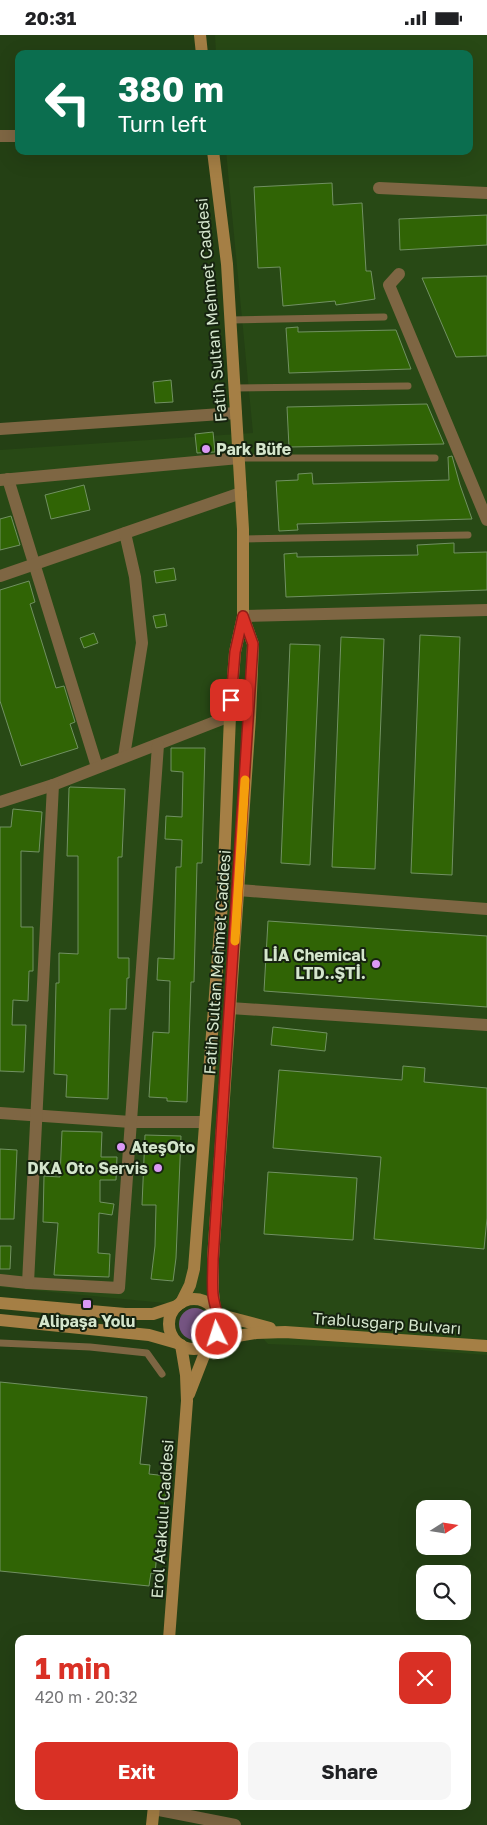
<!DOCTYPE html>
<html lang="en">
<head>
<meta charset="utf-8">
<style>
	:root { --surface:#fff; --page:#f6f6f6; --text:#202124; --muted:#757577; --accent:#d93025 }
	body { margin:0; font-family:"Golos Text",sans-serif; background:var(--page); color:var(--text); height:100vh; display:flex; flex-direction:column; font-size:19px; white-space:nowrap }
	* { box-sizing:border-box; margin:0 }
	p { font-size:16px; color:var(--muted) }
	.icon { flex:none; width:28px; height:28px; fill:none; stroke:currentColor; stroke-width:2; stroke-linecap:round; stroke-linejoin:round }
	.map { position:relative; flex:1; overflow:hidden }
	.panel { position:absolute; left:15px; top:1600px; width:456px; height:175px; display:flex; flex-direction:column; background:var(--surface); border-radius:10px; box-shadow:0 5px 20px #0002 }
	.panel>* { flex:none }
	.banner { position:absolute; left:15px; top:15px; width:458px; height:105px; border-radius:10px; box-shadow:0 5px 20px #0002; background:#0b6e4f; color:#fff; overflow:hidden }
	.needle { width:32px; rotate:78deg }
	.buttons { position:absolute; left:416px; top:1465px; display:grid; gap:10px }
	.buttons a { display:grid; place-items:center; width:55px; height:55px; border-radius:10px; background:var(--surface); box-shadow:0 5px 20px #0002; font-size:25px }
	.pin { position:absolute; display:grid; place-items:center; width:42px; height:42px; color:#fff; margin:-21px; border-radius:10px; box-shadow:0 2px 8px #0006 }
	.me { position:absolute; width:55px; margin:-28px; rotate:356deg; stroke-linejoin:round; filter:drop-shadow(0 0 4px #0008) }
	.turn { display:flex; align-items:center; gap:18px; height:105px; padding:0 20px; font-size:22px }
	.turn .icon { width:65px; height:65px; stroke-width:2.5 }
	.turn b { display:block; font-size:35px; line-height:42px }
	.round { display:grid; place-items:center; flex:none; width:52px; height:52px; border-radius:10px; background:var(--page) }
	.head { display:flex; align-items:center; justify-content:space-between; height:85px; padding:0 20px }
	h1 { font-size:30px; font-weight:700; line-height:38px; color:var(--accent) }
	.action { display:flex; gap:10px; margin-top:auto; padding:10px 20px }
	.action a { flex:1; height:58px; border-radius:10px; background:var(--accent); color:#fff; font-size:20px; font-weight:700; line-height:58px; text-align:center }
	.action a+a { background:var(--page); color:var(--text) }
	.status { display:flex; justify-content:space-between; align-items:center; height:35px; padding:0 25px; background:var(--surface); direction:ltr }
	.status svg { height:14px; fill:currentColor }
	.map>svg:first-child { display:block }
	.built { fill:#284915 }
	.green { fill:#755482 }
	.building { fill:#306405; stroke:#719162 }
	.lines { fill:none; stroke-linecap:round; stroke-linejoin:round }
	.service { stroke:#7e6643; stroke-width:7 }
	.minor { stroke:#7e6643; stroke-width:12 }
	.secondary { stroke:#a57f45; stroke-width:12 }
	.route-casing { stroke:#8d1f18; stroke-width:12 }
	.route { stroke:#d93025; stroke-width:9 }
	.slow { stroke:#f59e0b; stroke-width:9 }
	.poi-dot { fill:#db99f5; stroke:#162310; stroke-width:2 }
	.labels { text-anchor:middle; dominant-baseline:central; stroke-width:4; stroke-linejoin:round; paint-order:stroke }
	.street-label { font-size:16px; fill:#d5e6cd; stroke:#162310 }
	.poi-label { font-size:16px; font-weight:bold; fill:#d5e6cd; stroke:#162310; text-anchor:start }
</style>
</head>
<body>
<div class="status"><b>20:31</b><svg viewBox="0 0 49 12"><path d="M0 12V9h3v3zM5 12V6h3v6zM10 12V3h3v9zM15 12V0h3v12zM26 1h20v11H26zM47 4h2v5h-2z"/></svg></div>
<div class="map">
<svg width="487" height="1790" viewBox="0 0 487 1790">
	<rect width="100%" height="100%" fill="#244014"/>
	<polygon class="built" points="215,0 487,0 487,1320 421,1315 268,1309 237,1275 0,1252 0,415 253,398 226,116 469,116 469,19 216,19"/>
	<circle class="green" cx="195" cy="1289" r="16"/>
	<g class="building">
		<polygon points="332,148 333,170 362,168 366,236 371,236 375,264 336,270 335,266 283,271 280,232 258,233 254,152"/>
		<polygon points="487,180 487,210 400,215 399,184"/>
		<polygon points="487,241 487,321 456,322 422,243"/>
		<polygon points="298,292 298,297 396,295 411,334 289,338 286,293"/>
		<polygon points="171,345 173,367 155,368 153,347"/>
		<polygon points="427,369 444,409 289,412 287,372"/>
		<polygon points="213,397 215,417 197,418 195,399"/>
		<polygon points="452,421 460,450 472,484 297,489 298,495 279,496 276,446 298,445 298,439 312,438 313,449 449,445 448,422"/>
		<polygon points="84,450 90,475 51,484 45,460"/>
		<polygon points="11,481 20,510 0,515 0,484"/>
		<polygon points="454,508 454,518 487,517 487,555 286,562 284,519 297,518 297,522 418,520 417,510"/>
		<polygon points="174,533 176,545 156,548 154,536"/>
		<polygon points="29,546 35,567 30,569 56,653 64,651 75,687 70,689 78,713 21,731 0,666 0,555"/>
		<polygon points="165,579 167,591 156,593 153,581"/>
		<polygon points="94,598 98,608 84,613 80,603"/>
		<polygon points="420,600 460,602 452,840 411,838"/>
		<polygon points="341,602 384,604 375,834 332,832"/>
		<polygon points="290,609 320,610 310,830 281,828"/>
		<polygon points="171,713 205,713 202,828 197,828 194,947 191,947 187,1067 167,1066 167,1063 149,1062 153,997 169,998 170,946 157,945 158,923 174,924 176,832 181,832 182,805 165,804 166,781 182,782 183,737 171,736"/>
		<polygon points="70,752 125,754 122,822 118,822 118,923 129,923 129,943 127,943 126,974 110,974 108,1064 66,1062 67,1040 54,1039 56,948 59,948 59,918 78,919 78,821 67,821 69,753"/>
		<polygon points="13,774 42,777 39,817 21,816 21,892 33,892 33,936 29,936 28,966 13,965 12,990 26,990 24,1037 0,1036 0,792 11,792"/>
		<polygon points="268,886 487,901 487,972 264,956"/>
		<polygon points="273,992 327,998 325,1016 271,1010"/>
		<polygon points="403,1031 425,1033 424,1047 487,1053 487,1183 484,1214 374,1204 381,1122 273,1113 279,1035 402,1045"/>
		<polygon points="62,1096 102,1097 101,1122 117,1122 116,1145 100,1145 100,1167 114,1169 112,1180 99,1178 98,1218 110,1219 109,1242 54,1240 58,1188 43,1187 44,1141 60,1142"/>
		<polygon points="145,1100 181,1101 176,1223 173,1246 151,1244 155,1211 156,1170 142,1170"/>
		<polygon points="0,1114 17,1115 14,1184 0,1184"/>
		<polygon points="268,1137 357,1143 353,1205 264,1199"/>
		<polygon points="0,1211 11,1211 10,1234 0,1234"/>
		<polygon points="0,1347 147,1362 140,1429 150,1430 149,1439 167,1441 162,1496 159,1496 155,1539 151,1538 149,1551 0,1536"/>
	</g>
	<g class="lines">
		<g class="service">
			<polyline points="230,285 384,282"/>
			<polyline points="234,353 408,351"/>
			<polyline points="239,423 435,423"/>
			<polyline points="243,504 468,500"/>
			<polyline points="0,1308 90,1312 147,1318 162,1339"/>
		</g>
		<g class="minor">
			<polyline points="0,101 19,101"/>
			<polyline points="379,153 487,158"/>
			<polyline points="399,239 389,250 487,485"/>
			<polyline points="0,394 236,378"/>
			<polyline points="8,444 97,732"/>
			<polyline points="0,445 239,423"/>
			<polyline points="0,541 241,458"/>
			<polyline points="243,581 487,575"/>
			<polyline points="124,721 142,608 135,542 125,498"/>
			<polyline points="0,767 53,750 230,681"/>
			<polyline points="238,855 487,874"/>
			<polyline points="230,973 487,990"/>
			<polyline points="0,1078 131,1087 205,1087"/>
			<polyline points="0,1245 28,1248 119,1253 158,710"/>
			<polyline points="28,1248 53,750"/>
			<polyline points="154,1774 235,1790"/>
		</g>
		<g class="secondary">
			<polyline points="200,0 202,19"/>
			<circle cx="194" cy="1289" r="25"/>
			<polyline points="0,1268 125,1279 153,1279 177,1271"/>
			<polyline points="181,1268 190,1250 194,1234 223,855 230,681 235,617 243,581 243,494 227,229 213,116"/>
			<polyline points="215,1276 213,1257 213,1224 250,682 253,609 243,581"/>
			<polyline points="217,1279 270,1293"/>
			<polyline points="0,1285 149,1300 177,1308"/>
			<polyline points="213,1305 256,1298 285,1297 487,1311"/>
			<polyline points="189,1359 208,1310"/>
			<polyline points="169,1604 187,1366 186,1340 181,1310"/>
			<polyline points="152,1790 154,1771"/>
		</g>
	</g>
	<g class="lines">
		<defs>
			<path id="route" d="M217 1299C221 1286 215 1274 213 1260 212 1248 213 1236 213 1224L253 609 243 581 235 617 231 665"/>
		</defs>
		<use href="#route" class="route-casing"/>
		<use href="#route" class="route"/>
		<polyline class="slow" points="235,906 245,745"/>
	</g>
	<g class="poi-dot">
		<circle cx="206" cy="414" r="5"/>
		<circle cx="376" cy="929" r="5"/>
		<circle cx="121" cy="1112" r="5"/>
		<circle cx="158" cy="1133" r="5"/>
		<rect x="82" y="1264" width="10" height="10" rx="2.5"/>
	</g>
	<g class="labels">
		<g class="street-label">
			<text transform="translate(211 275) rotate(-95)">Fatih Sultan Mehmet Caddesi</text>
			<text transform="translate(217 927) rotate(-86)">Fatih Sultan Mehmet Caddesi</text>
			<text transform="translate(387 1288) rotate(4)">Trablusgarp Bulvarı</text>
			<text transform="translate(162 1484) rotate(-86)">Erol Atakulu Caddesi</text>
		</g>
		<g class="poi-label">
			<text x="216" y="414">Park Büfe</text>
			<text x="366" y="920" text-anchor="end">LİA Chemical<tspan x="366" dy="18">LTD..ŞTİ.</tspan></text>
			<text x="131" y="1112">AteşOto</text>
			<text x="148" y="1133" text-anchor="end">DKA Oto Servis</text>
			<text x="87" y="1286" text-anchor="middle">Alipaşa Yolu</text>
		</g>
	</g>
</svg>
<div class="buttons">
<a><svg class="needle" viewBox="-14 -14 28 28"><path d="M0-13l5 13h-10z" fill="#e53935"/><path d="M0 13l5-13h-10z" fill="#757577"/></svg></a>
<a><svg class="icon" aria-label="search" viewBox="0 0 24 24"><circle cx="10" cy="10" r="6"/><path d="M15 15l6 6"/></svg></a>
</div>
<div class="pin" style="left:231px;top:665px;background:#d93025"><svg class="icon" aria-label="arrive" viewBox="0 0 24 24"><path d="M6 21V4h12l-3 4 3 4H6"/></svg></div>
<svg class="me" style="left:217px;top:1299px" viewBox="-20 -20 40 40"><circle r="17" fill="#d93025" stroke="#fff" stroke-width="3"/><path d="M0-11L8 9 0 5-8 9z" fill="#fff"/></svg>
<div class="banner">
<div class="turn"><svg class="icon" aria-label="left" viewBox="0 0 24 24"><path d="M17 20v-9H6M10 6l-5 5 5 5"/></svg><div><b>380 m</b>Turn left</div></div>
</div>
<section class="panel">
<div class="head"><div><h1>1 min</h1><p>420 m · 20:32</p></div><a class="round" style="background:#d93025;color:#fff"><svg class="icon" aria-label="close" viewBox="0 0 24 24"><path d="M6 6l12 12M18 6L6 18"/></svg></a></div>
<div class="action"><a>Exit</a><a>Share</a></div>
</section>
</div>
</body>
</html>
